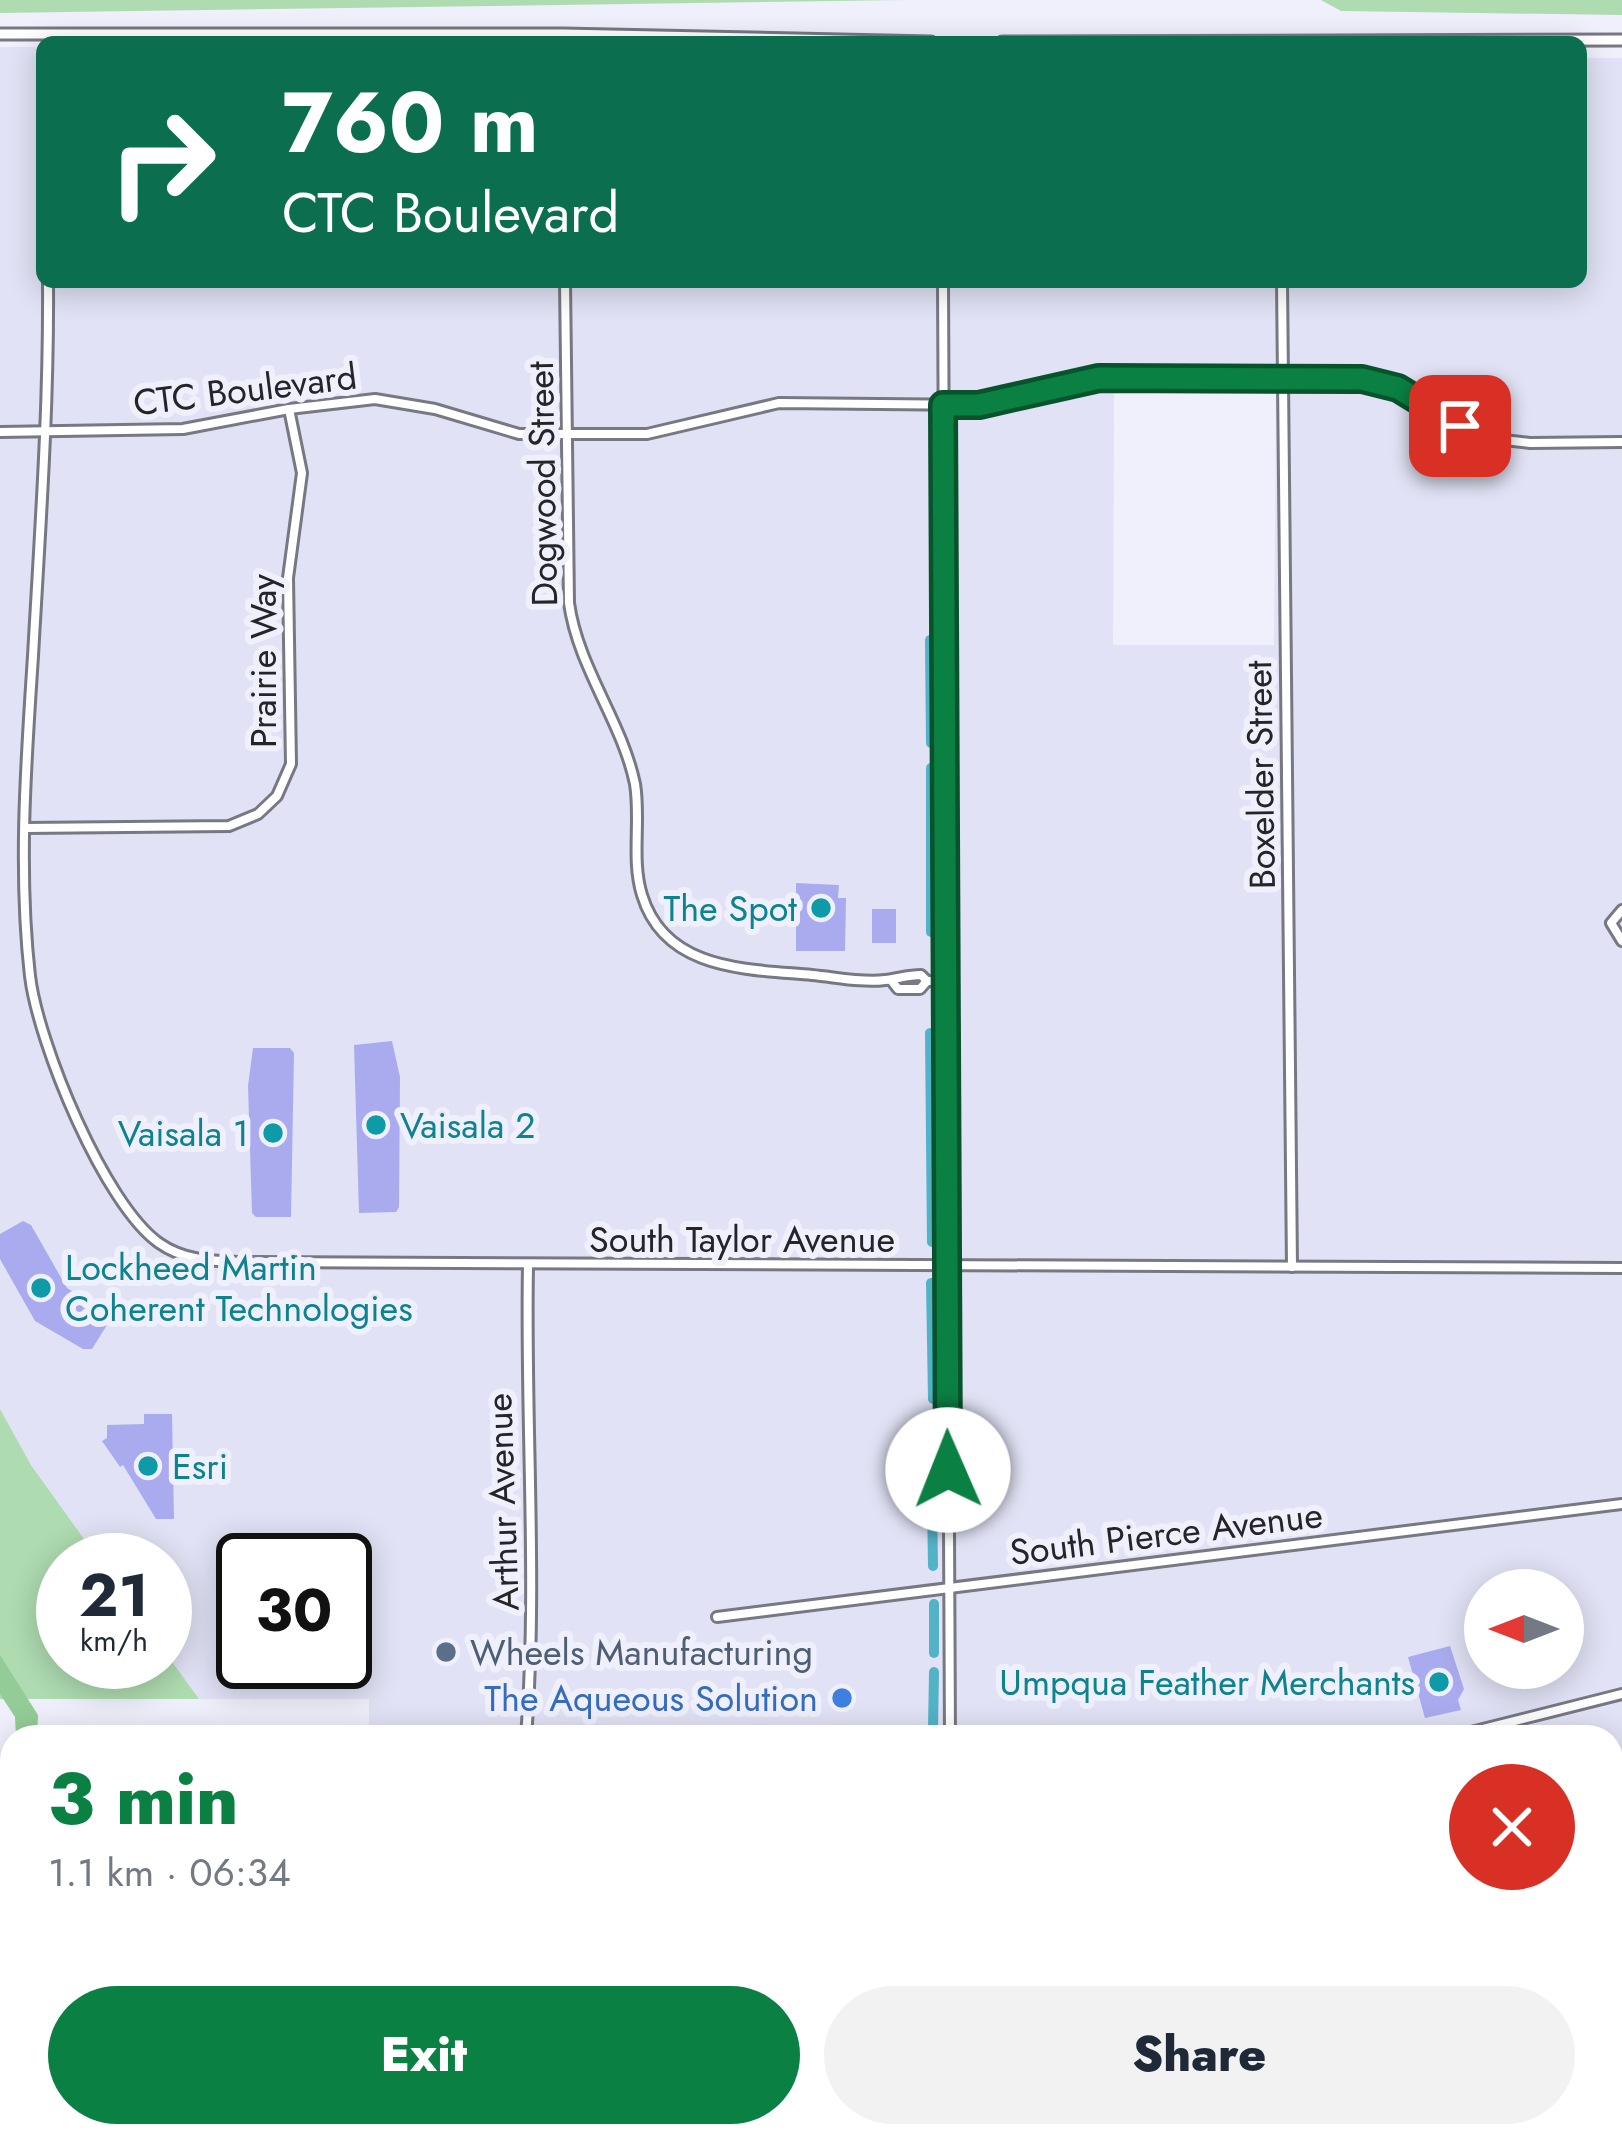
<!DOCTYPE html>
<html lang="en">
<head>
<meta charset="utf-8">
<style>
	:root { --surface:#fff; --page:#f2f2f3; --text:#1f2937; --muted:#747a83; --accent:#0b8043 }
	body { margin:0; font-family:Jost,sans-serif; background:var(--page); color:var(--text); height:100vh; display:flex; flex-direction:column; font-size:45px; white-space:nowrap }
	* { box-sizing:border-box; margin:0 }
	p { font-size:39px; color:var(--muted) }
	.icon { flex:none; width:66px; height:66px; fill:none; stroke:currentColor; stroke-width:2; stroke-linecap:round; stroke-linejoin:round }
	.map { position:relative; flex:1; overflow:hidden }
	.details { position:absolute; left:0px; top:1725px; width:1623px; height:423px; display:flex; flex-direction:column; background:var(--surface); border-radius:36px 36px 0 0; box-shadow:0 6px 30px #0003 }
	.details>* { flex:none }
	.banner { position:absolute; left:36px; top:36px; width:1551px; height:252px; border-radius:18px; box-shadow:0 6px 30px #0003; background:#0b6e4f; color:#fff; overflow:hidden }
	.needle { width:78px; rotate:270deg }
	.controls { position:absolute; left:1464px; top:1569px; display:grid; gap:24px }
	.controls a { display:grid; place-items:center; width:120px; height:120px; border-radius:50%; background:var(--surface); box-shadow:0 6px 30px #0003; font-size:60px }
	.speed { position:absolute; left:36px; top:1533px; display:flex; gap:24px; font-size:60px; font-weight:700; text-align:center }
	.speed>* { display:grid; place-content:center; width:156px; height:156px; border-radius:50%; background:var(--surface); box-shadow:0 6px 30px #0003; line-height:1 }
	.speed small { font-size:30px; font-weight:400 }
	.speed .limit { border:6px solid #111; border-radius:18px; background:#fff; color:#111 }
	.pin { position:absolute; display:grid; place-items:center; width:102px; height:102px; color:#fff; margin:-51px; border-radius:24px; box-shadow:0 6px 18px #0006 }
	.me { position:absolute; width:132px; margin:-66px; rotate:359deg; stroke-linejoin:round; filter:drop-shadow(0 0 9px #0008) }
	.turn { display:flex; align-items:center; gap:42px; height:252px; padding:0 48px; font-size:54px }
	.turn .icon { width:156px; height:156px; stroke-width:2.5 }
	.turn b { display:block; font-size:84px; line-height:102px }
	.round { display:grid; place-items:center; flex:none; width:126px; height:126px; border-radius:63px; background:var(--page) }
	.overview { display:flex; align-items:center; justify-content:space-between; height:204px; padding:0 48px }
	h1 { font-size:72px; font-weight:800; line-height:90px; color:var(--accent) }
	.button { display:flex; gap:24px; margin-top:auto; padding:24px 48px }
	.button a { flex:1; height:138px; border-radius:72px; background:var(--accent); color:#fff; font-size:48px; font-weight:800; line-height:138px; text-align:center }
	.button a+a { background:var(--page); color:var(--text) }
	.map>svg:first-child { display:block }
	.built { fill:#e1e2f5; fill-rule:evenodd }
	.green { fill:#aedbb0 }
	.forest { fill:#94cc97 }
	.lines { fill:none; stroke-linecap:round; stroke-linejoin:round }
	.stream { stroke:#52b3c7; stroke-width:3 }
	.canal { stroke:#52b3c7; stroke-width:10 }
	.building { fill:#aaabee }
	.minor-casing { stroke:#777882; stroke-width:14 }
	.tertiary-casing { stroke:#777882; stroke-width:15 }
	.secondary-casing { stroke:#777882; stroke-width:16 }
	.minor { stroke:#fff; stroke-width:8 }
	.tertiary { stroke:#fff; stroke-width:9 }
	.secondary { stroke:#fff; stroke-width:10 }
	.rail-casing { stroke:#67676e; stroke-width:8 }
	.rail { stroke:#eff0fb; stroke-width:3; stroke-dasharray:9; stroke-linecap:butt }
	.route-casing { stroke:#07532c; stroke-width:30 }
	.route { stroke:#0b8043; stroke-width:21 }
	.culture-dot { fill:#0f9aa8; stroke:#eff0fb; stroke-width:4.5 }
	.service-dot { fill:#5c6f8a; stroke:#eff0fb; stroke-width:4.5 }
	.shop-dot { fill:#3f7fe0; stroke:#eff0fb; stroke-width:4.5 }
	.labels { text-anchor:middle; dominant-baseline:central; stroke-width:12; stroke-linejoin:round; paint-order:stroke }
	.street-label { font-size:36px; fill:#252529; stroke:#eff0fb }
	.culture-label { font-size:36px; fill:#0d838f; stroke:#eff0fb; text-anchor:end }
	.service-label { font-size:36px; fill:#4e5e75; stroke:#eff0fb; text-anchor:start }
	.shop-label { font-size:36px; fill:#366cbe; stroke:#eff0fb; text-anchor:end }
</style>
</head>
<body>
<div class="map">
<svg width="1622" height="2146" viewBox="0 0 1622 2146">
	<rect width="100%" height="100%" fill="#eff0fb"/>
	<g class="built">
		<path d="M0 47H42V282H1581V58H1622V1787L1611 1790V1737H369V1699H199L165 1652V1560H99L31 1465 0 1409ZM1114 390 1276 392 1274 645H1113ZM243 1560H345V1662H243ZM1485 1590H1563V1668H1485Z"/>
		<polygon points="1622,1841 1622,2146 1123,2146 1123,2136 1611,2136 1611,1844"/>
	</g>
	<g class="green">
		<polygon points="0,0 905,0 0,13"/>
		<polygon points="1321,0 1622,0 1622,15 1341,11"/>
		<polygon points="0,1409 31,1465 99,1560 63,1560 63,1662 165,1662 165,1652 199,1699 0,1699"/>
		<polygon points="0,1979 12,1979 12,2136 377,2136 377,2146 0,2146"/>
		<polygon points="618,2136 897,2136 895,2146 585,2146"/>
	</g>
	<g class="forest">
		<polygon points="0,1655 38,1715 37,1737 16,1737 15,1717 0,1694"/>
		<polygon points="120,2136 342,2136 346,2146 121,2146"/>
	</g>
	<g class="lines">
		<g class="stream">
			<polyline points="0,1919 12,1931"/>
			<polyline points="135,2136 137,2146"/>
		</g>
		<g class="canal">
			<polyline points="930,640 931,743"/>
			<polyline points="931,932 931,768"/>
			<polyline points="930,1033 932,1242"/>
			<polyline points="931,1283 933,1399"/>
			<polyline points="932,1427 932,1478"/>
			<polyline points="932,1500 933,1566"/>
			<polyline points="934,1604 934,1653"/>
			<polyline points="933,1729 934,1672"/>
			<polyline points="936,2146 936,2136"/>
		</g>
	</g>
	<g class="building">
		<polygon points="796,883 839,885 838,898 846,898 845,951 796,951"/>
		<rect x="872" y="909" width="24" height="34"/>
		<polygon points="392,1041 400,1077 399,1207 396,1212 359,1213 354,1045"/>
		<polygon points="253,1048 290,1048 294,1053 291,1217 256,1217 252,1213 248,1086"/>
		<polygon points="23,1221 31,1225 67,1288 106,1312 110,1320 92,1349 83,1349 35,1321 0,1259 0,1234"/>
		<polygon points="144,1414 172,1414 174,1519 156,1519 123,1465 120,1467 102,1441 107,1438 107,1425 144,1424"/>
		<polygon points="1450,1646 1464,1689 1458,1700 1461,1710 1425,1718 1408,1657"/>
	</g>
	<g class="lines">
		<defs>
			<g id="minor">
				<path d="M48 282C49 407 40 531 33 656 26 762 18 871 30 976 38 1043 104 1204 159 1243 183 1260 210 1261 238 1262L1622 1268"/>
				<path d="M565 282 569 603C578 668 622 721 635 784 641 820 631 860 642 895 665 971 747 969 812 975 835 977 862 983 885 980 897 979 907 975 921 975L927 981H946"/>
				<polyline points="943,282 950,1737"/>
				<polyline points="1282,282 1292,1267"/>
				<polyline points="0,432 183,429 289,409 375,399 435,409 519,434 647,434 779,403 979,405 1099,378 1362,379 1398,388 1486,438 1530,443 1622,442"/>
				<polyline points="25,828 229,826 258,814 277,796 291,764 288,578 302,473 289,409"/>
				<polyline points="1622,910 1611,923 1622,941"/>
				<polyline points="891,980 898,989 920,989 927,981"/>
				<polyline points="717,1617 1622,1504"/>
				<path d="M526 1737C538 1580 525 1423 528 1266"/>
				<polyline points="1451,1737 1622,1694"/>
				<polyline points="1442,2146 1443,2136"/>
			</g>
			<g id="tertiary">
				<polyline points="0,34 563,34 931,42"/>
				<polyline points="1002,42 1622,40"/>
			</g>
			<g id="secondary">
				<polyline points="0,2109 12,2106"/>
				<polyline points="571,2136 590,2146"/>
			</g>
		</defs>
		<use href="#minor" class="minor-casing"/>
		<use href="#tertiary" class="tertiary-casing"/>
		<use href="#secondary" class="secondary-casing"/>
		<use href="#minor" class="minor"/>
		<use href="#tertiary" class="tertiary"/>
		<use href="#secondary" class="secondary"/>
		<defs>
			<g id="rail">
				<polyline points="1611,1807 1622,1804"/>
				<polyline points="508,2146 545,2136"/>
			</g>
		</defs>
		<use href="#rail" class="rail-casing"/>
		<use href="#rail" class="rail"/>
	</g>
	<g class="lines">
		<defs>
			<polyline id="route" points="948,1470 943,405 979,405 1099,378 1362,379 1398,388 1460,426"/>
		</defs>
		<use href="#route" class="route-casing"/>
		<use href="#route" class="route"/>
	</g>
	<g class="culture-dot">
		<circle cx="821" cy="908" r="12"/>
		<circle cx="376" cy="1125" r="12"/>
		<circle cx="273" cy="1133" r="12"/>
		<circle cx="41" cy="1288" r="12"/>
		<circle cx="148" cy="1466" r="12"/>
		<circle cx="1439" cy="1682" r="12"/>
	</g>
	<circle class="service-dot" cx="446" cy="1652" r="12"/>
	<circle class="shop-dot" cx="842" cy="1698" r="12"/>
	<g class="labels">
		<g class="street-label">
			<text transform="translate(245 389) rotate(-7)">CTC Boulevard</text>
			<text transform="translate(542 484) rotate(-91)">Dogwood Street</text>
			<text transform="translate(263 661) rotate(-90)">Prairie Way</text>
			<text transform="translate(1260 775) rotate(-91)">Boxelder Street</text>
			<text x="742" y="1239">South Taylor Avenue</text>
			<text transform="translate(502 1502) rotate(-92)">Arthur Avenue</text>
			<text transform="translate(1166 1533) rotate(-7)">South Pierce Avenue</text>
		</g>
		<g class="culture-label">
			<text x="797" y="908">The Spot</text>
			<text x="400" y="1125" text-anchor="start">Vaisala 2</text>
			<text x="249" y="1133">Vaisala 1</text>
			<text x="65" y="1267" text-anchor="start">Lockheed Martin<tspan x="65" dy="41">Coherent Technologies</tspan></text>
			<text x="172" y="1466" text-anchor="start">Esri</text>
			<text x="1415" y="1682">Umpqua Feather Merchants</text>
		</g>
		<g class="service-label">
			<text x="470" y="1652">Wheels Manufacturing</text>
		</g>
		<g class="shop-label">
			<text x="818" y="1698">The Aqueous Solution</text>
		</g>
	</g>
</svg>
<div class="controls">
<a><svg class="needle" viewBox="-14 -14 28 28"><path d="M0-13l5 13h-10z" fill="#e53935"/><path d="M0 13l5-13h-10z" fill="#747a83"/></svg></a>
</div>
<div class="speed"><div>21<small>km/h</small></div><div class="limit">30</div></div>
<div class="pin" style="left:1460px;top:426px;background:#d93025"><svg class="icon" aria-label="arrive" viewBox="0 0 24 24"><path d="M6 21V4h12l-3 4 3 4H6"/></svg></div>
<svg class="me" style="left:948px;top:1470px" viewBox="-20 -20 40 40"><circle r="19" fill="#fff"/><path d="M0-13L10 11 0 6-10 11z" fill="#0b8043"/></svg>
<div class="banner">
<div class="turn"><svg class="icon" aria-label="right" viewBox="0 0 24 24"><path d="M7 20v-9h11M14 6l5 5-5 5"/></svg><div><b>760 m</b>CTC Boulevard</div></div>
</div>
<section class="details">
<div class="overview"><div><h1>3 min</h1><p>1.1 km · 06:34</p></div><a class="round" style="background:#d93025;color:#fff"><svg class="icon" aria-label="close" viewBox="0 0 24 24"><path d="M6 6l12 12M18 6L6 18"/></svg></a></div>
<div class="button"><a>Exit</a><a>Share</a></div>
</section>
</div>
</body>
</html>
